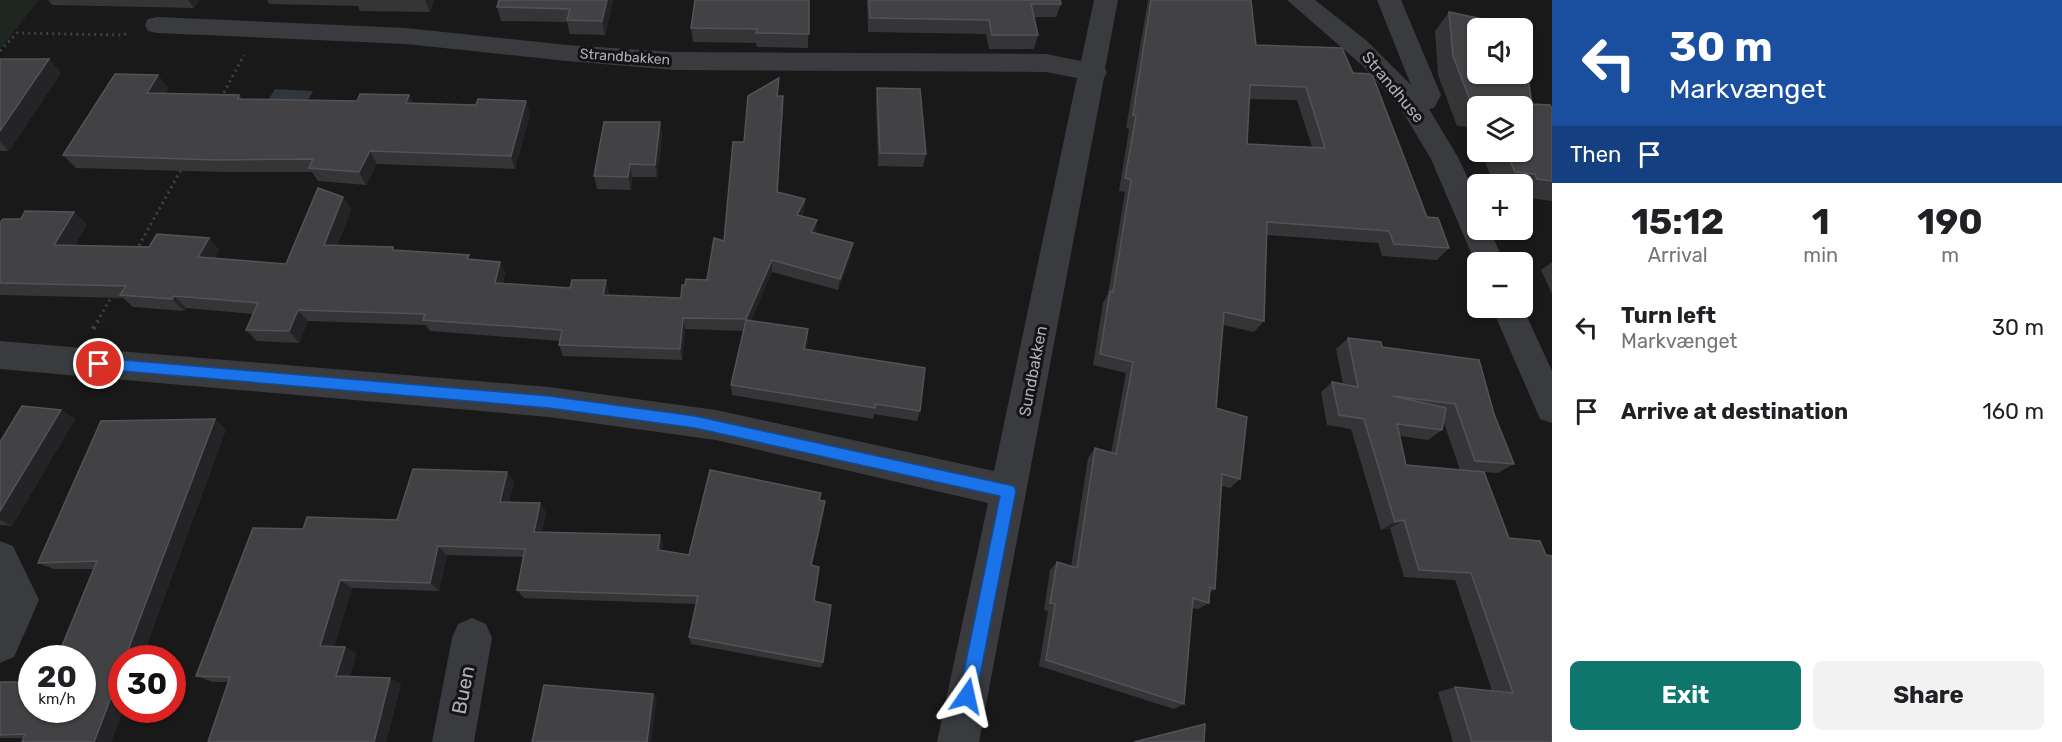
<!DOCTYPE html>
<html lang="en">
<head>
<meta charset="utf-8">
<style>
	:root { --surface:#fff; --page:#f2f2f2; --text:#202124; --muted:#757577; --accent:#0f766e }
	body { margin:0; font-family:Rubik,sans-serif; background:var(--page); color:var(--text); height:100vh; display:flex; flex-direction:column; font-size:22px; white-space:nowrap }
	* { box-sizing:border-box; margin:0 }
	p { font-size:20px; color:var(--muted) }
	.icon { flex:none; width:33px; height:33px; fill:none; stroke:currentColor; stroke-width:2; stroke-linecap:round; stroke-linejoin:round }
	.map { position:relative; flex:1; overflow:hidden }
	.panel { display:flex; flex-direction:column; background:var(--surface); width:510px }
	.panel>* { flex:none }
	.guide { background:#1a4fa0; color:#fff; overflow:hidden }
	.tools { position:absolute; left:1467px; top:18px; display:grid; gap:12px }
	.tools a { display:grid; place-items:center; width:66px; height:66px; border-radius:9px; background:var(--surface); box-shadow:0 2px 4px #0004; font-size:30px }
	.speed { position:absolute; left:18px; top:645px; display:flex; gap:12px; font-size:30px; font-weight:700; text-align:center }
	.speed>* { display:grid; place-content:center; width:78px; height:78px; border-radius:50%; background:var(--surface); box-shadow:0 2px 4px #0004; line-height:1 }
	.speed small { font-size:15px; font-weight:400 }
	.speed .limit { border:9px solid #d22; background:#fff; color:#111 }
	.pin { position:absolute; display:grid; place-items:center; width:51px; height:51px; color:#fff; margin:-26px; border:3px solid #fff; border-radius:50%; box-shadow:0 2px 6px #0007 }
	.me { position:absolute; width:66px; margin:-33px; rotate:11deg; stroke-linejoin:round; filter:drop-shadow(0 0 4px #0008) }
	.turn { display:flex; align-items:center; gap:21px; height:126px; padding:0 18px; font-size:27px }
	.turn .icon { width:78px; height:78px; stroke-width:2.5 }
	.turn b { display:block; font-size:42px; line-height:51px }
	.then { display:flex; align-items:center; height:57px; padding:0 18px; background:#0003; gap:12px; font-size:22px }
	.eta { display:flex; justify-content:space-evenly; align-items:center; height:102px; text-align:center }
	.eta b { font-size:36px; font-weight:700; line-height:42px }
	.primary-button { display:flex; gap:12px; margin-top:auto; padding:12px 18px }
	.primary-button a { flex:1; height:69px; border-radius:9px; background:var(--accent); color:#fff; font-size:24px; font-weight:700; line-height:69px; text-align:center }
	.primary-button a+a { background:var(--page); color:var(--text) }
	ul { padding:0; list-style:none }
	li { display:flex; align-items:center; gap:18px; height:84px; padding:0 18px }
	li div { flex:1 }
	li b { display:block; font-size:22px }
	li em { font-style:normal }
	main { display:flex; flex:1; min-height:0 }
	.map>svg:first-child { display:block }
	.green { fill:#1f2520 }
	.water { fill:#30363d }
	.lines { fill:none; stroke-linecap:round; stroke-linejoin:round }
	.path-far1 { stroke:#404146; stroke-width:3; stroke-dasharray:2 4; stroke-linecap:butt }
	.path { stroke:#404146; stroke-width:4.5; stroke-dasharray:3 5; stroke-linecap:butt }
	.minor { fill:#3a3b3f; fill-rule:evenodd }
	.wall { fill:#353538; fill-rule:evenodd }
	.shaded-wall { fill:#242426 }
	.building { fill:#424245; stroke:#525357; stroke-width:1.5; fill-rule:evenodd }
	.route { fill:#1a73e8; stroke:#114b97; stroke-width:1.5 }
	.labels { text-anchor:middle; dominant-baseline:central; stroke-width:6; stroke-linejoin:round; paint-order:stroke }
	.far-street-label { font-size:14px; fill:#acafb8; stroke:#141415 }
	.street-label { font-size:16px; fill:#acafb8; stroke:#141415 }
	.near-street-label { font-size:20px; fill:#acafb8; stroke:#141415 }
</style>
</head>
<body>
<main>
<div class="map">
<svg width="1552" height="742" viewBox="0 0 1552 742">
	<rect width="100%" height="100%" fill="#19191a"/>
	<polygon class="green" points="0,0 39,0 0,49"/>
	<polygon class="water" points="275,89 313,91 306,104 267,102"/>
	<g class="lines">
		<g class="path-far1">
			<polyline points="0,51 17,33 122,35 129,33"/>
			<polyline points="221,98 244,55"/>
			<polyline points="136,251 182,168"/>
			<polyline points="97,322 113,294"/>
		</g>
		<polyline class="path" points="93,329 98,321"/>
		<g class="minor">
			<polygon points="1094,0 1118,0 1105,69 1107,72 1104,78 979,742 937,742 988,503 716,440 549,417 0,369 0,341 549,387 716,410 994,471 1077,78 1046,72 675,70 567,61 406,44 157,33 148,31 145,25 148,19 157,17 406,28 567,45 675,52 1046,54 1081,61"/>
			<polygon points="1287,0 1315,0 1367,41 1411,85 1377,0 1401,0 1441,95 1434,108 1429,109 1459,159 1478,200 1478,230 1490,230 1504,262 1478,262 1478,269 1431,159 1401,109 1363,66"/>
			<polygon points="1522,306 1552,371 1552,423 1540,419 1492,308 1522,308"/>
			<polygon points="0,541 13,546 39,600 14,657 0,663"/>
			<polygon points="472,618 486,624 492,638 474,742 432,742 452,638 458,624"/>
		</g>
	</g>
	<g class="wall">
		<polygon points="48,0 199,0 194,8 52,5"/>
		<polygon points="267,0 434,0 430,12 360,11 358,6 269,4"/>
		<polygon points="499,0 613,0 605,35 570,34 567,22 501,21 497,7"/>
		<polygon points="809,0 808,48 757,47 756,43 693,42 691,28"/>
		<polygon points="867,0 1060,0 1061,4 1056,17 1034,17 1038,35 1034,49 989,49 986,34 868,32"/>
		<path d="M1148 0H1251L1256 45 1353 73 1427 217 1449 248 1437 260 1382 256 1378 243 1267 235 1264 321 1254 332 1223 325 1216 408 1240 479 1230 488 1222 486 1215 589 1209 593V603L1198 609 1192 608 1184 704 1174 709 1039 666 1048 611 1044 610 1050 570 1057 562 1071 567 1088 458 1095 448 1111 453 1126 373 1093 365 1103 303 1108 294 1125 192 1119 191 1129 129 1126 128ZM1249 99 1297 100 1312 147 1247 144Z"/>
		<polygon points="1449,12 1478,28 1532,104 1552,109 1552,201 1522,197 1522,184 1494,184 1481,152 1522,152 1522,106 1478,106 1478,145 1476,145 1469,127 1457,126 1438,75 1435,31"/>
		<polygon points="0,59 49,59 61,73 9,151 0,151"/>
		<polygon points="168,88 165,93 239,95 242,99 357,101 409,95 413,103 530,114 515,169 377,164 366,185 318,181 312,172 226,172 76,168 63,155"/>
		<polygon points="877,88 926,154 923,167 878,166 876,101"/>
		<polygon points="778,96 783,109 778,192 805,199 804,211 802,216 816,233 815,233 851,255 838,290 772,272 751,320 808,341 806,349 920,411 917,421 874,414 873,419 732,395 731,385 744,331 685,329 682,360 563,356 559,345 560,341 430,331 426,325 308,321 299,343 257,341 246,330 253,314 186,308 184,311 133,307 123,298 0,295 0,223 21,219 87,224 75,245 149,247 209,238 219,250 215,259 286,264 343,197 351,210 337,246 395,250 471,259 500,262 505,273 503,284 609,292 609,296 681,298 685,285 707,280 724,241 744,142"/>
		<polygon points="660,122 662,136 657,177 632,177 631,190 597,189 594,176"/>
		<polygon points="1552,262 1552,294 1541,270"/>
		<path d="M1348 338 1382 347 1494 414 1514 464 1498 473 1484 472 1552 742H1453L1438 692 1455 687 1492 691 1455 580 1404 577 1390 528 1381 530 1351 429 1327 425 1321 392 1332 382 1343 384 1336 349ZM1444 423 1460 470 1406 465 1400 436 1428 440 1442 430Z"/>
		<polygon points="61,410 75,419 12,526 0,525 0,442"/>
		<polygon points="226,429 142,658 122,658 122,710 123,710 111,742 24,738 0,738 0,682 82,710 94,569 54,569 38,563"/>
		<polygon points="507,472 514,482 509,502 540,503 546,513 542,532 660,535 663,544 662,550 689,555 821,493 820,500 824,511 812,565 814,601 823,662 821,668 691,644 689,637 696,604 524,598 517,590 523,557 447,555 439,591 352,588 334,646 345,647 356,653 350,676 401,684 386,742 208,742 228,682 213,682 196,676 397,520"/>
	</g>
	<g class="shaded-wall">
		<polygon points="188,0 199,0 194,8"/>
		<polygon points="425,0 434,0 430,12"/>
		<polygon points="607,0 613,0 605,35 602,21"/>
		<polygon points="49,59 61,73 9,151 0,142 0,131"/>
		<polygon points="158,75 168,88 157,106 147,93"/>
		<polygon points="409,95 415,108 406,103"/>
		<polygon points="783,96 783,109 777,204 777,192"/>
		<polygon points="526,101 530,114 515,169 511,156"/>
		<polygon points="660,122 662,136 657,177 655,165"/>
		<polygon points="370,151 377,164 366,185 359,172"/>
		<polygon points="630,164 632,177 631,190 628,177"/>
		<polygon points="343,197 351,210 333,257 324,245"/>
		<polygon points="805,199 804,211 797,228 797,215"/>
		<polygon points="74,212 87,224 68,257 54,245"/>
		<polygon points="817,220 816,233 811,245 811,232"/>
		<polygon points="209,238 219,250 209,269 198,257"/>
		<polygon points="853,243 851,255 838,290 840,279"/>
		<polygon points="772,260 772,272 747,331 746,319"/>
		<polygon points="500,262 505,273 500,295 495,283"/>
		<polygon points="606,280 609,292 607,307 603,295"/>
		<polygon points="174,296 186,308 184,311 172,299"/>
		<polygon points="298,310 308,321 299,343 289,331"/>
		<polygon points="683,318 685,329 682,360 680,349"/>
		<polygon points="808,329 808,341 803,360 804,349"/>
		<polygon points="61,410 75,419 12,526 0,520 0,511"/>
		<polygon points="215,419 226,429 142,658 125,658"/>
		<polygon points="507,472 514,482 507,511 500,502"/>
		<polygon points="825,501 824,511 810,573 811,565"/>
		<polygon points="540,503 546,513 540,541 534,532"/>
		<polygon points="1404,520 1390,528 1381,530 1395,522"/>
		<polygon points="660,535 663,544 661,558 658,550"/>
		<polygon points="438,546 447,555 439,591 430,583"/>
		<polygon points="340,580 352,588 333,652 320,646"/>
		<polygon points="345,647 356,653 349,682 336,676"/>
		<polygon points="122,668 122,710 123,710 111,742 94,742"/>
		<polygon points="390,678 401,684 386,742 374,742"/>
		<polygon points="653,694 657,698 651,742 647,742"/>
	</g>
	<g class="building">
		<polygon points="499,0 607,0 602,21 567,20 570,9 497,7"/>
		<polygon points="695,0 809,0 809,34 756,33 757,29 691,28"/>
		<polygon points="869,0 1060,0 1061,4 1031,4 1038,35 992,35 989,20 870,18"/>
		<path d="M1151 0H1251L1256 45 1342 48 1353 73 1372 74 1427 217 1438 218 1449 248 1394 244 1389 231 1267 222 1264 321 1224 312 1216 408 1247 417 1240 479 1222 474 1215 589 1210 587 1209 603 1193 598 1184 704 1046 660 1055 604 1050 603 1057 562 1077 568 1095 448 1116 454 1133 362 1100 354 1110 291 1113 292 1131 180 1125 178 1136 116 1133 115ZM1250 85 1306 87 1325 148 1247 144Z"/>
		<polygon points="1449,12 1511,25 1512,28 1478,28 1478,74 1522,74 1522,64 1526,65 1532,104 1550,105 1552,109 1552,181 1537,179 1535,174 1515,172 1506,152 1522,152 1522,106 1478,106 1478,108 1473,108 1453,56"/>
		<polygon points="0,59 49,59 0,131"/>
		<polygon points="115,74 158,75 147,93 239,95 238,99 357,101 360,94 409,95 406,103 476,105 478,99 526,101 511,156 370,151 359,172 309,168 313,159 217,160 63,155"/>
		<polygon points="779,78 777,96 783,96 777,192 805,199 797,215 817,220 811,232 853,243 840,279 772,260 746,319 683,318 680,349 559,345 562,330 423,320 425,314 298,310 289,331 246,330 258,303 174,296 172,299 120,295 126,286 0,283 0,223 3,219 21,219 25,211 74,212 54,245 149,247 157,234 209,238 198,257 286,264 318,188 343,197 324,245 393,247 393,250 469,255 467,259 500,262 495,283 570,288 572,280 606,280 603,295 681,298 682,285 685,285 686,279 707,280 714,238 724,241 733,142 744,142 748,96"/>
		<polygon points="877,88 920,89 926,154 880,153"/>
		<polygon points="604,122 660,122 655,165 630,164 628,177 594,176"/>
		<polygon points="746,320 808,329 804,349 925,368 920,411 876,404 875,408 731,385"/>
		<polygon points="1348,338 1381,342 1382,347 1479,360 1494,414 1514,464 1475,461 1455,404 1393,396 1446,408 1442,430 1397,424 1406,465 1484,472 1509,538 1540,541 1546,555 1552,556 1552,742 1472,742 1455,687 1513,693 1471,573 1419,570 1404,520 1395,522 1364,419 1339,415 1332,382 1358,387"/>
		<polygon points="22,406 61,410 0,511 0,442"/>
		<polygon points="215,419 125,658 122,658 122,668 94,742 22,742 25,734 0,735 0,682 32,682 32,710 82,710 82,658 57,658 97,561 38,563 101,421"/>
		<polygon points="413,469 507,472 500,502 540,503 534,532 660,535 658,550 689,555 710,470 821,493 819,500 825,501 811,565 819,567 814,601 831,605 823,662 689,637 698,596 517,590 525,549 438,546 430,583 340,580 320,646 345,647 336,676 390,678 374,742 208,742 230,677 196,676 253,528 303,529 307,517 397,520"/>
		<polygon points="544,685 653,694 647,742 532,742"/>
		<polygon points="1205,724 1204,742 1134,742"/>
	</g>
	<polygon class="route" points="99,358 549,396 695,416 1014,486 1016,491 976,696 973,702 967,705 961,702 959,696 1000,496 695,428 549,408 99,369 94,368 92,364 94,360"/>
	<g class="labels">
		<g class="far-street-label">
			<text transform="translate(625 57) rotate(4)">Strandbakken</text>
		</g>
		<g class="street-label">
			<text transform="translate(1393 87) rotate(50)">Strandhuse</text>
			<text transform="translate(1033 371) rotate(-79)">Sundbakken</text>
		</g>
		<g class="near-street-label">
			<text transform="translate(463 690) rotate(-79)">Buen</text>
		</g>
	</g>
</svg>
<div class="tools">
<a><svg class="icon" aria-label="sound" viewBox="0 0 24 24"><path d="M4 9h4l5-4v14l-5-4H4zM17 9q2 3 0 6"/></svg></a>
<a><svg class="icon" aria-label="layers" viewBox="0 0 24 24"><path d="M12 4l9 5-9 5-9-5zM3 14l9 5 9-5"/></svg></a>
<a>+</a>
<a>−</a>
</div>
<div class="speed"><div>20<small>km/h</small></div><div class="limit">30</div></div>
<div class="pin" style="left:99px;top:364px;background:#d93025"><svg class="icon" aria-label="arrive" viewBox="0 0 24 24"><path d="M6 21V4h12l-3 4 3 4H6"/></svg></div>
<svg class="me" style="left:967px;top:696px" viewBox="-20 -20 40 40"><path d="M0-17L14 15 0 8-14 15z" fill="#1a73e8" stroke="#fff" stroke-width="4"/></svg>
</div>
<section class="panel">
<div class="guide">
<div class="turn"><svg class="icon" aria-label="left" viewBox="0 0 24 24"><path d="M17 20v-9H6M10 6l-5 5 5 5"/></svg><div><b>30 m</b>Markvænget</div></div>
<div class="then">Then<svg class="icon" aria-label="arrive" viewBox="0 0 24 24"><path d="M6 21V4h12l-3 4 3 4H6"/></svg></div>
</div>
<div class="eta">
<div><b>15:12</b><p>Arrival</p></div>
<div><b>1</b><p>min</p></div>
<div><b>190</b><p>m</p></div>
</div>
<ul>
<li><svg class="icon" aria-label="left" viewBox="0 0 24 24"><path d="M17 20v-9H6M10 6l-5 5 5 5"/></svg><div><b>Turn left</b><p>Markvænget</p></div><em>30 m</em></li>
<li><svg class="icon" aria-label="arrive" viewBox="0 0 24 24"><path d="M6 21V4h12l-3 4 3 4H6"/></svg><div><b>Arrive at destination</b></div><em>160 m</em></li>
</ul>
<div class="primary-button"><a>Exit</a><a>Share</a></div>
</section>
</main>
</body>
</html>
